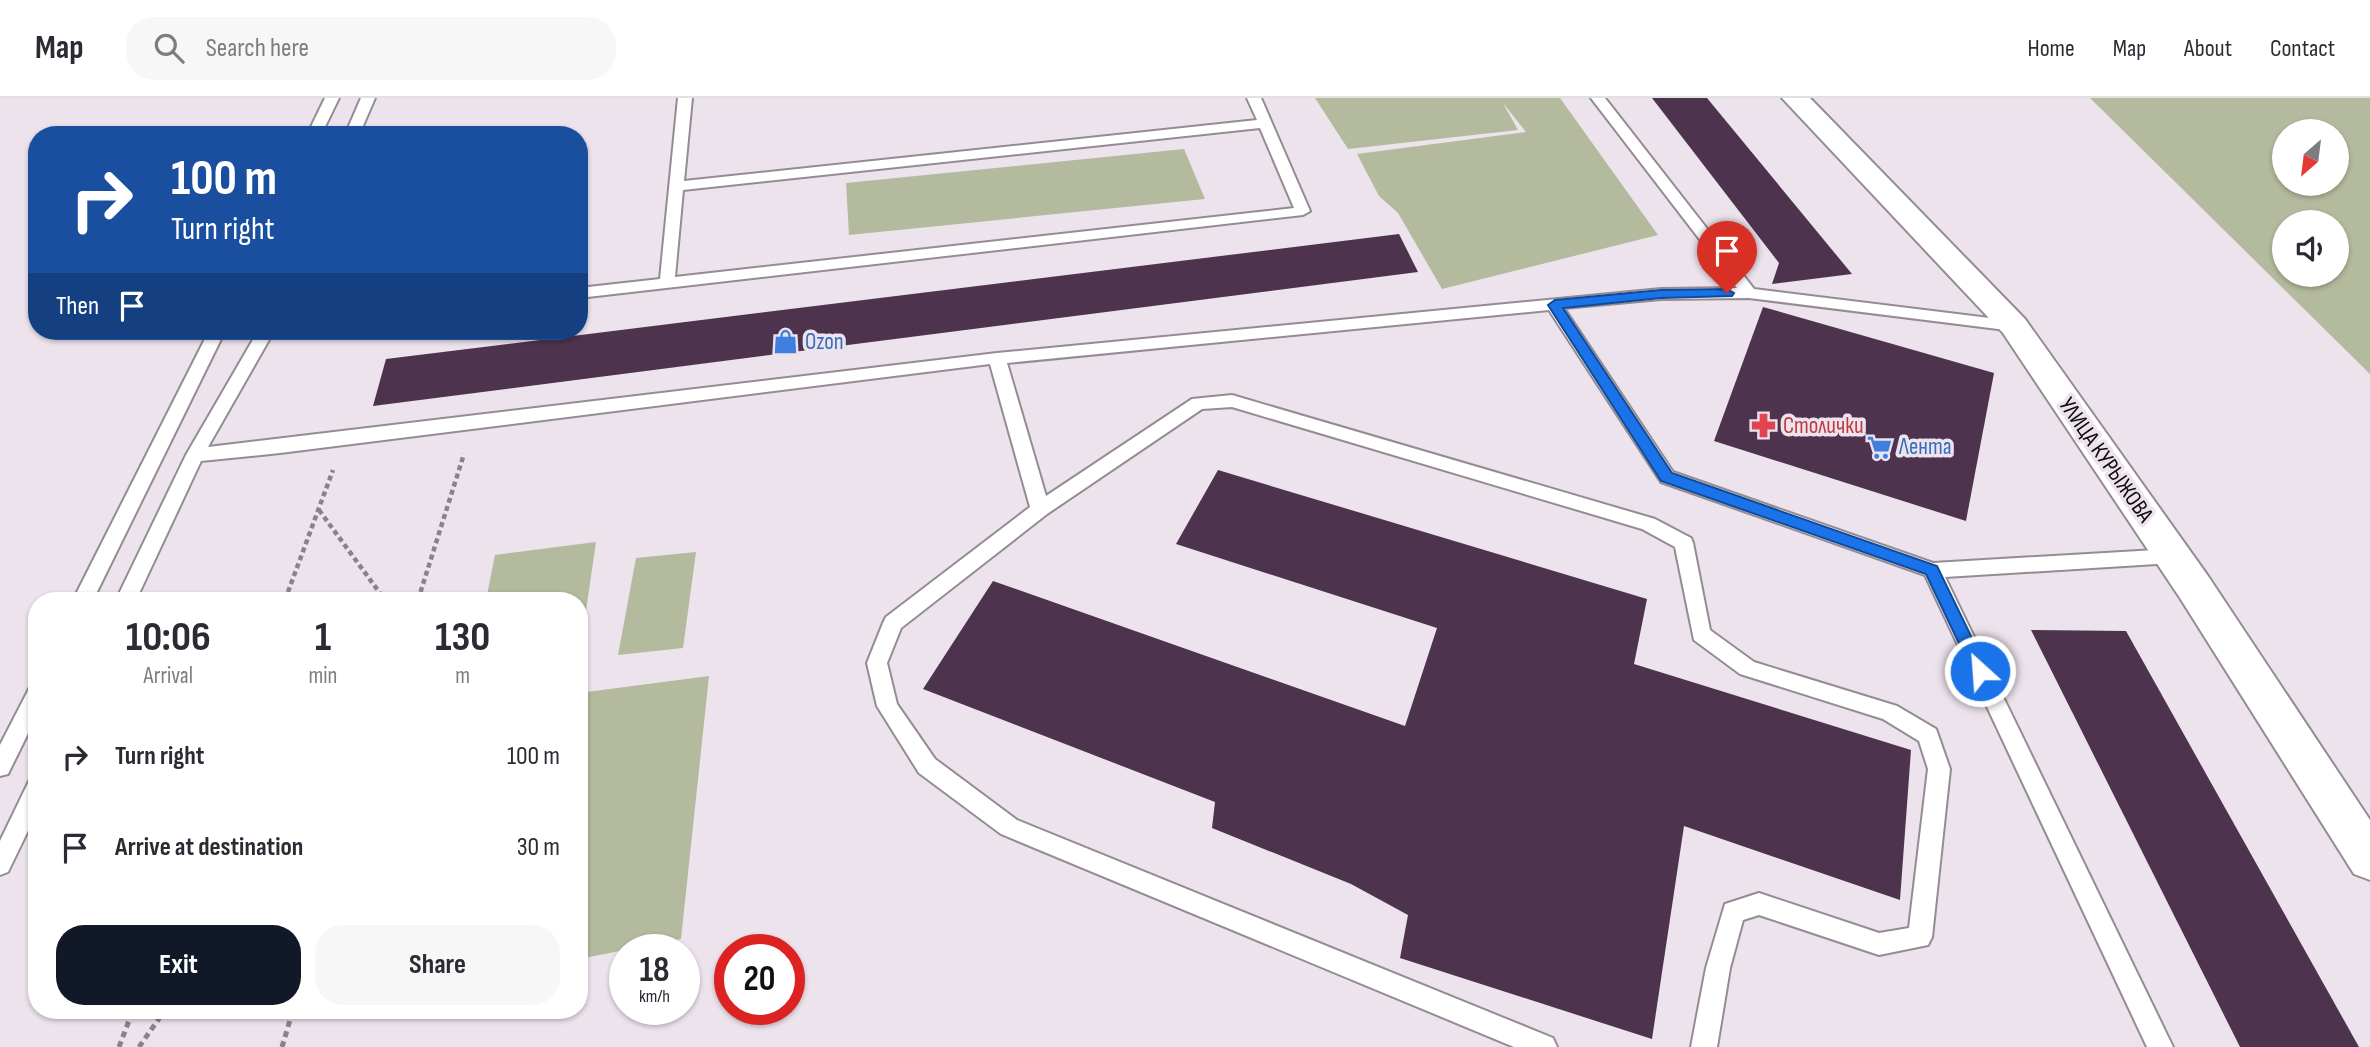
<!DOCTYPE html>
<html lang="en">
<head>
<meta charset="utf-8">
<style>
	:root { --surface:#fff; --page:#f7f7f7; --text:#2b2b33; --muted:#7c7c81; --line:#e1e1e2; --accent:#111827 }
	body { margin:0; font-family:"Sofia Sans Condensed",sans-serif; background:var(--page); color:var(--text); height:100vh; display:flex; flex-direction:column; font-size:26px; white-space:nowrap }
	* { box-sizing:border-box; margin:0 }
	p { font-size:23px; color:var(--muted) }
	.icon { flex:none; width:38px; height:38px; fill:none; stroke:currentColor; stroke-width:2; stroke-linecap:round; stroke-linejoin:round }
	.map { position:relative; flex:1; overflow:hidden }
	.panel { position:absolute; left:28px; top:494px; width:560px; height:427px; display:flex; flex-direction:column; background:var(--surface); border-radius:28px; box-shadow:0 2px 5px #0004 }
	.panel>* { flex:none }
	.top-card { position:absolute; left:28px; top:28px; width:560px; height:214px; border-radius:28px; box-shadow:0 2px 5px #0004; background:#1a4fa0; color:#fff; overflow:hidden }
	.needle { width:46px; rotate:208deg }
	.buttons { position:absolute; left:2272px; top:21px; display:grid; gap:14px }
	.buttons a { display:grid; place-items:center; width:77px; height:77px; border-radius:50%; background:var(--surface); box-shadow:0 2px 5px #0004; font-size:35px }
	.speed { position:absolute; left:609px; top:836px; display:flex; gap:14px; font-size:35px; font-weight:700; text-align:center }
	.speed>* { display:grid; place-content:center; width:91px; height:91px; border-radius:50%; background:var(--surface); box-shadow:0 2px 5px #0004; line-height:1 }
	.speed small { font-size:18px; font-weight:400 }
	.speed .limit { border:10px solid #d22; background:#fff; color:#111 }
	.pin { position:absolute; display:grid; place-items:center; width:60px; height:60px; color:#fff; margin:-72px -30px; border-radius:50% 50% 50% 0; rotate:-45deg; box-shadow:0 0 7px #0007 }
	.pin .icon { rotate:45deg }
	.me { position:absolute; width:77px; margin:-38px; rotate:334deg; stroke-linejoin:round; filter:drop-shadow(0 0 5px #0008) }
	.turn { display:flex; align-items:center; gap:24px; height:147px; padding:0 28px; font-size:32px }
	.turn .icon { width:91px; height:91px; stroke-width:2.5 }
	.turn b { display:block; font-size:49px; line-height:60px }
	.then { display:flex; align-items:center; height:66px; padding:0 28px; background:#0003; gap:14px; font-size:26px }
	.eta { display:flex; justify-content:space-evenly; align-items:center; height:119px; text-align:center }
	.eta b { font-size:42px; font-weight:700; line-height:49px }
	.button { display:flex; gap:14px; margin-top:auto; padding:14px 28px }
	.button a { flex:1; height:80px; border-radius:28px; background:var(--accent); color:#fff; font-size:28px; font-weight:700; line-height:80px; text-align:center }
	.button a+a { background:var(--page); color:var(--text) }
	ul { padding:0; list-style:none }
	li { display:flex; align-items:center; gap:21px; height:91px; padding:0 28px }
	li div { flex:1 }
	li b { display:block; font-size:26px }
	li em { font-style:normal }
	header { display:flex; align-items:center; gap:42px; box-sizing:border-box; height:98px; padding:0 35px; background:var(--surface); border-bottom:2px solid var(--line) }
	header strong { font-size:33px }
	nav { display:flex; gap:38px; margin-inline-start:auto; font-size:24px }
	.search { width:490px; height:63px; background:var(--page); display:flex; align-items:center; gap:18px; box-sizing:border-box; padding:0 24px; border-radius:28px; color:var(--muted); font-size:26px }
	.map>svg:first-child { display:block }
	.green { fill:#b4ba9d; fill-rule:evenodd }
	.building { fill:#4e334e }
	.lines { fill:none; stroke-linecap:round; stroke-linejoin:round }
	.service-casing { stroke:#958b94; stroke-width:4 }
	.minor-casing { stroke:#958b94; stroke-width:4 }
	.path-far1 { stroke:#898289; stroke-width:4.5; stroke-dasharray:5 3.5; stroke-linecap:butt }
	.path { stroke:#898289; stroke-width:5; stroke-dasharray:6 4.5; stroke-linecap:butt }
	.service { fill:#fff; fill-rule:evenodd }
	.minor { fill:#fff; fill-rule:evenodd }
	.route { fill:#1a73e8; stroke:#114b97; stroke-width:2 }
	.labels { text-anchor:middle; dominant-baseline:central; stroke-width:7; stroke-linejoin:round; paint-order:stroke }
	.shop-label { font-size:23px; fill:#366cbe; stroke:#ede3ed; text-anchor:start }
	.health-label { font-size:23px; fill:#be3a42; stroke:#ede3ed; text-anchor:start }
	.street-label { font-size:23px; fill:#0e0b0e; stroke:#ede3ed }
</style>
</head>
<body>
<header>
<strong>Map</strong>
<div class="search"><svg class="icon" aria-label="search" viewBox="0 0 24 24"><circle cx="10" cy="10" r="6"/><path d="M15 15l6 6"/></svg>Search here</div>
<nav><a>Home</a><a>Map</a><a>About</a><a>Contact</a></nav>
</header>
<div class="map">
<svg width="2370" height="949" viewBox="0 0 2370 949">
	<rect width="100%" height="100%" fill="#ede3ed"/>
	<g class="green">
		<polygon points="1315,0 1560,0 1658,137 1442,191 1398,115 1379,98 1357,56 1526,34 1503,5 1518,32 1348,51"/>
		<path d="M2090 0H2370V276ZM2336 33V86H2284V33ZM2336 124V177H2284V124Z"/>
		<polygon points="1184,51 1205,101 849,137 846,85"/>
		<polygon points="596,444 579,561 579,502 486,502 495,457"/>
		<polygon points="696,454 683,550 618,557 636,460"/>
		<polygon points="709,578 681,841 579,861 579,595"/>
	</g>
	<g class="building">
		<polygon points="1652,0 1707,0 1852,176 1772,186 1779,165"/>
		<polygon points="1399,136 1418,174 373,308 386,261"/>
		<polygon points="1763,209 1994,275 1966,423 1714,343"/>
		<polygon points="1218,372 1647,501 1634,566 1911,652 1900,802 1684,728 1652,941 1400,860 1408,817 1351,786 1212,730 1215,704 923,591 993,483 1405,628 1437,530 1176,446"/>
		<polygon points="2031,532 2126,533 2359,949 2240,949"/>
	</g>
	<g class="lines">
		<defs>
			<g id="service">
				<polygon points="325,0 339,0 321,37 307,37"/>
				<polygon points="361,0 375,0 359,37 345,37"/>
				<path d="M678 0H692L684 83 1257 22 1247 0H1261L1310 113 1303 117 579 200V190L660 181ZM1260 30 1294 110 675 179 683 92Z"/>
				<polygon points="1591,0 1605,0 1754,191 2014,223 2022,228 2014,233 1749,200 1661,201 1564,210 1673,374 1933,465 2173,451 2180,453 2183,458 2180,463 2173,465 1945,479 2173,949 2147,949 1925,477 1661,384 1549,212 1007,265 1046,398 1192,301 1232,297 1655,421 1691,440 1693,445 1710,532 1754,564 1897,608 1936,631 1950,671 1932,839 1928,847 1879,857 1759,817 1743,822 1730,870 1717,949 1691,949 1706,870 1725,806 1759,795 1879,835 1909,830 1928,671 1919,643 1883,621 1740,576 1694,542 1675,449 1642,431 1232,309 1202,311 1047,416 901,530 887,565 897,606 935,661 1017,722 1553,940 1557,949 1514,949 1001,736 919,675 877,608 867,565 883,525 886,519 1030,409 990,266 280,355 201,363 136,502 116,502 186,357 258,233 274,233 208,349 997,255 1661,191 1737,190"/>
				<polygon points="209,233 225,233 93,502 73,502"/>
				<polygon points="37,587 37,617 8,676 0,678 0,647 30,589"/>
				<polygon points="37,681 37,714 8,774 0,777 0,743 29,683"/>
			</g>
			<polygon id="minor" points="1782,0 1810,0 2025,221 2208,478 2370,722 2370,782 2354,776 2180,500 2003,235"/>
		</defs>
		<use href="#service" class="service-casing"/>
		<use href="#minor" class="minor-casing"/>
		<g class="path-far1">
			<polyline points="319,412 385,502"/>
			<polyline points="285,502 333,372"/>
			<polyline points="418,502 464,356"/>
		</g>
		<g class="path">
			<polyline points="119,949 133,912"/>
			<polyline points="139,949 165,912"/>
			<polyline points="282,949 293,912"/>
		</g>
		<use href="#service" class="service"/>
		<use href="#minor" class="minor"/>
	</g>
	<polygon class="route" points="1727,191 1734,195 1732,198 1661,200 1563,210 1672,375 1937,468 1988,573 1986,577 1974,577 1926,476 1661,383 1548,207 1555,202 1661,192"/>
	<defs>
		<symbol id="shop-bare" viewBox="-9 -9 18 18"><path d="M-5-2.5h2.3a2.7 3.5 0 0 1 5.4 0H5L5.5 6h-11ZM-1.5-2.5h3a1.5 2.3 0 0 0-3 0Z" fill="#3f7fe0" stroke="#ede3ed" stroke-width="2.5" paint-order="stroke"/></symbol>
		<symbol id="pharmacy-bare" viewBox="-9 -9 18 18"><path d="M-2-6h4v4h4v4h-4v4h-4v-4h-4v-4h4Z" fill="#e0444e" stroke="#ede3ed" stroke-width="2.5" paint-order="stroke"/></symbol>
		<symbol id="supermarket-bare" viewBox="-9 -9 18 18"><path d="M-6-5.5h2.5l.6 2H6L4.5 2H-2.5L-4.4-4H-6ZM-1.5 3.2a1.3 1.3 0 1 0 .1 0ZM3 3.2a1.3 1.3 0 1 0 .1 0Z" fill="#3f7fe0" stroke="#ede3ed" stroke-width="2.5" paint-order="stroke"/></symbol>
	</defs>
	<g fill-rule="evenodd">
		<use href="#shop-bare" x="768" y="226" width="35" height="35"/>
		<use href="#pharmacy-bare" x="1746" y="310" width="35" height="35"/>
		<use href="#supermarket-bare" x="1862" y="332" width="35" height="35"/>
	</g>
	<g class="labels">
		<g class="shop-label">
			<text x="805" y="244">Ozon</text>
			<text x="1899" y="349">Лента</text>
		</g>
		<g class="health-label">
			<text x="1783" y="328">Столички</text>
		</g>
		<g class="street-label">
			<text transform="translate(2106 362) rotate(55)">УЛИЦА КУРЫЖОВА</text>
		</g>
	</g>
</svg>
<div class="buttons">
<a><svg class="needle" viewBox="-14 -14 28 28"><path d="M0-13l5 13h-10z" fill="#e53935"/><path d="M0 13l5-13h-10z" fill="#7c7c81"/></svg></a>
<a><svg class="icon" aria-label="sound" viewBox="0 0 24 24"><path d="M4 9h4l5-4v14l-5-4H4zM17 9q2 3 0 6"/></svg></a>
</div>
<div class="speed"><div>18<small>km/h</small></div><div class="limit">20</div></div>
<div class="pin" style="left:1727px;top:195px;background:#d93025"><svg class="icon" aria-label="arrive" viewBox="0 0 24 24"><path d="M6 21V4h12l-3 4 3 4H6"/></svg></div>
<svg class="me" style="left:1980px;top:573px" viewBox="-20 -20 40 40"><circle r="17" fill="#1a73e8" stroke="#fff" stroke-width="3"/><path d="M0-11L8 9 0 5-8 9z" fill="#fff"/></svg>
<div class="top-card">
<div class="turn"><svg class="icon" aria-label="right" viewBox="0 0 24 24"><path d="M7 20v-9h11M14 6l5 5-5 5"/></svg><div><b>100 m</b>Turn right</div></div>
<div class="then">Then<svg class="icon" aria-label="arrive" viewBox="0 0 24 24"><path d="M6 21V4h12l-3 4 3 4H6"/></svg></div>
</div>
<section class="panel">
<div class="eta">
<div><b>10:06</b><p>Arrival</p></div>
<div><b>1</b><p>min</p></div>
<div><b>130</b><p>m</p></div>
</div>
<ul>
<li><svg class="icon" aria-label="right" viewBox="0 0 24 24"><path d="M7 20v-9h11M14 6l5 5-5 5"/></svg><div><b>Turn right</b></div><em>100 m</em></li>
<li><svg class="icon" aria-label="arrive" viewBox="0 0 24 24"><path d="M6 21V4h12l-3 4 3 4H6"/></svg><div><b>Arrive at destination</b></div><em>30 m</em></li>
</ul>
<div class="button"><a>Exit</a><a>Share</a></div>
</section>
</div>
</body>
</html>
